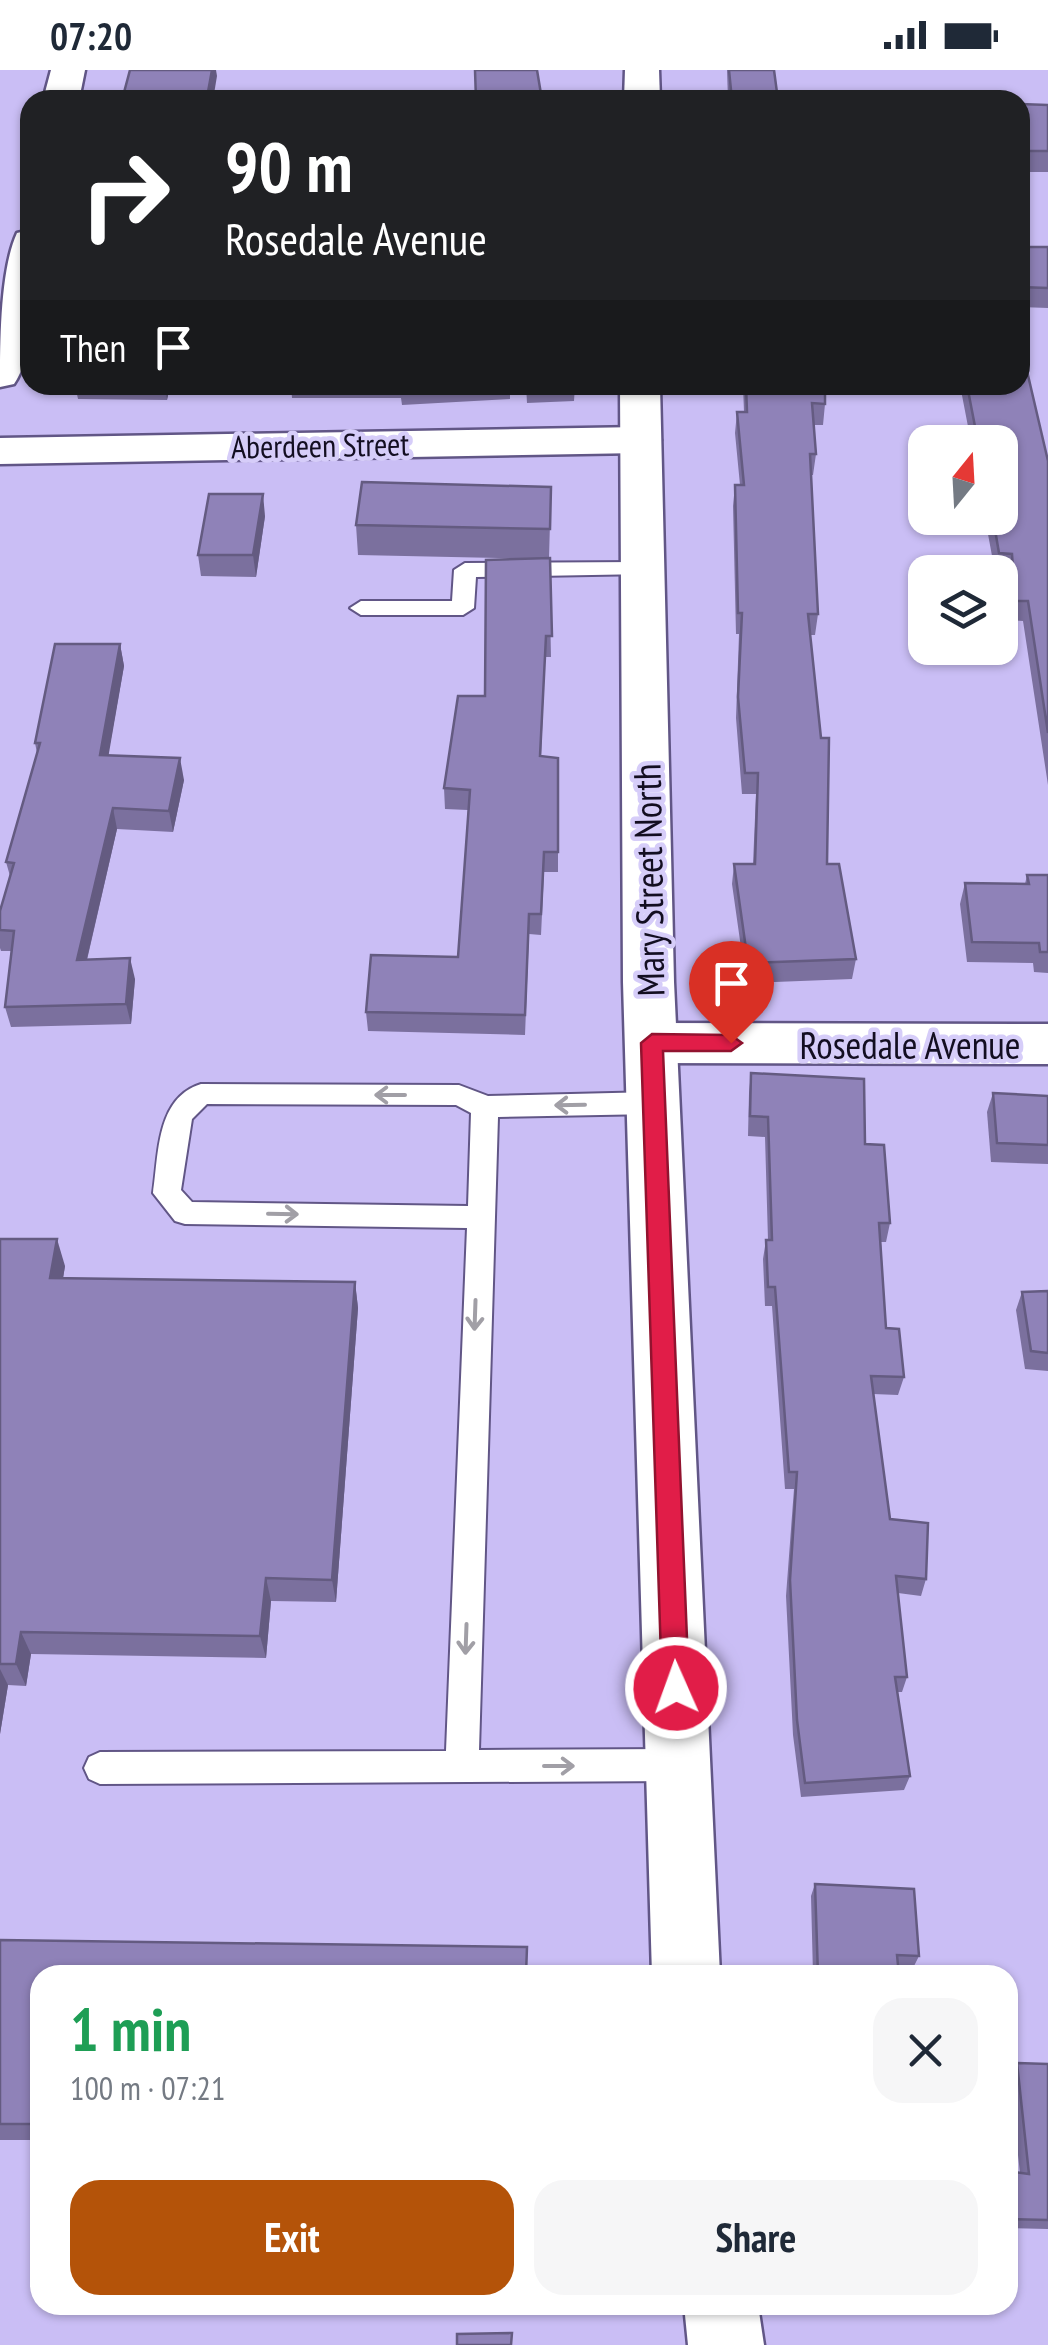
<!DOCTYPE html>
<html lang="en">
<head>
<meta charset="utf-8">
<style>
	:root { --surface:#fff; --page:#f6f6f7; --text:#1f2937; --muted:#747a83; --accent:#b45309 }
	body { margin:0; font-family:"PT Sans Narrow",sans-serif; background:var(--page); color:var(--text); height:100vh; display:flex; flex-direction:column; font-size:38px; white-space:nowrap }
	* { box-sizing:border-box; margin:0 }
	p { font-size:32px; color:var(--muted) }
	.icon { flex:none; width:55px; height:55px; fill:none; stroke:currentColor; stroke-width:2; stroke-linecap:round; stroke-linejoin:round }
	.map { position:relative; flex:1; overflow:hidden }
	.sheet { position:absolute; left:30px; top:1895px; width:988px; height:350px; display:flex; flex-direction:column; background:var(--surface); border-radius:30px; box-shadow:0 2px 8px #0004 }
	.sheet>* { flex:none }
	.banner { position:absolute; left:20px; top:20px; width:1010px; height:305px; border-radius:30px; box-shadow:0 2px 8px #0004; background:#202124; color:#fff; overflow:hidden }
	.needle { width:65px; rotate:18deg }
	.buttons { position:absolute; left:908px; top:355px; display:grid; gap:20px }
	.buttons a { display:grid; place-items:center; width:110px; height:110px; border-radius:20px; background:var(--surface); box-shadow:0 2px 8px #0004; font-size:50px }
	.pin { position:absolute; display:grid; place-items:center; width:85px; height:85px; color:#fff; margin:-102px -42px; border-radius:50% 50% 50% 0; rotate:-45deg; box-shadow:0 0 10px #0007 }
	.pin .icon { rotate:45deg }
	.me { position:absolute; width:110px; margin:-55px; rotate:358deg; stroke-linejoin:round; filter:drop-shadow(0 0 8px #0008) }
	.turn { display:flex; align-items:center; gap:35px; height:210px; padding:0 40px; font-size:45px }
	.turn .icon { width:130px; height:130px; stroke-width:2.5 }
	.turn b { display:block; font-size:70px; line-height:85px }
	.then { display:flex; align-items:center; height:95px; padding:0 40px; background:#0003; gap:20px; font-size:38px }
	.round { display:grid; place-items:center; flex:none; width:105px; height:105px; border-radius:30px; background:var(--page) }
	.head { display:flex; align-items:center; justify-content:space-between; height:170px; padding:0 40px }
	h1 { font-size:60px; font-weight:700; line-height:75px; color:#1e9e55 }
	.cta { display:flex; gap:20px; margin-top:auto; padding:20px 40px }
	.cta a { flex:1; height:115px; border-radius:30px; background:var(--accent); color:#fff; font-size:40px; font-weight:700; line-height:115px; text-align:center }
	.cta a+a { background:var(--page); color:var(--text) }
	.status { display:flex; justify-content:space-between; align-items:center; height:70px; padding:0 50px; background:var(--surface); direction:ltr }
	.status svg { height:28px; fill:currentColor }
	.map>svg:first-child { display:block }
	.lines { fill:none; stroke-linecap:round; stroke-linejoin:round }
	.service-casing { stroke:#615686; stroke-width:4 }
	.minor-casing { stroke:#615686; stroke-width:5 }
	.tertiary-casing { stroke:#615686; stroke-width:5 }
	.service { fill:#fff; fill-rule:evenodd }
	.minor { fill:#fff; fill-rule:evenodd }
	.tertiary { fill:#fff; fill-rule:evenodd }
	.wall { fill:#7b709e }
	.shaded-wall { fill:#645b81 }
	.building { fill:#8f82b8; stroke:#645b81; stroke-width:2.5 }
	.oneway { stroke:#a19fa6 }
	.route { fill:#e11d48; stroke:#92132f; stroke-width:2.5 }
	.labels { text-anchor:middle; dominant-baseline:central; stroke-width:9; stroke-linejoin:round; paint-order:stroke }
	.far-street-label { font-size:32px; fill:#130e21; stroke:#d6cdf9 }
	.street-label { font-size:38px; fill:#130e21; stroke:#d6cdf9 }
</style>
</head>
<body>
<div class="status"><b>07:20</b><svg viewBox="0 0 49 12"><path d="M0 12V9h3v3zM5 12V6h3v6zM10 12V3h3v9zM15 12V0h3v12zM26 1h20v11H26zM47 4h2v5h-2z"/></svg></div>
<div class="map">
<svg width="1048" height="2275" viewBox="0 0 1048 2275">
	<rect width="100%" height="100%" fill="#cabef5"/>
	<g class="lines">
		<defs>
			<g id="service">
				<polygon points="640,492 648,494 651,499 648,504 476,507 474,538 463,545 361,545 350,538 361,531 452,531 454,500 465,493"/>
				<path d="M201 1014 459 1015 488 1026 654 1022 663 1026 667 1033 663 1040 654 1044 498 1047 479 1680 678 1679 689 1684 694 1695 689 1706 678 1711 100 1714 89 1709 84 1698 89 1687 100 1682 446 1681 467 1158 185 1154 175 1151 153 1123C159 1084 156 1028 201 1014ZM207 1034 456 1035 471 1043 468 1136 192 1132 181 1120 192 1049Z"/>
			</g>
			<g id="minor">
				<polygon points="51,0 85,0 79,30 43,30"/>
				<path d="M30 160C30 202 39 278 14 314L0 317C0 273 0 200 17 163Z"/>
				<polygon points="640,357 655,361 661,370 655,379 640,383 0,394 0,368"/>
				<polygon points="652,953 1048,954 1048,994 652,993 634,987 626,973 634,959"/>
			</g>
			<g id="tertiary">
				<polygon points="625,0 659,0 660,30 624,30"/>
				<polygon points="620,315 660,315 674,912 720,1905 652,1905 623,912"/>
				<polygon points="684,2235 758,2235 764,2275 688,2275"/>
			</g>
		</defs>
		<use href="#service" class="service-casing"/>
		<use href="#minor" class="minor-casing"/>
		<use href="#tertiary" class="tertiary-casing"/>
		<use href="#service" class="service"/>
		<use href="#minor" class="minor"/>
		<use href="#tertiary" class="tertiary"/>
	</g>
	<g class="wall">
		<polygon points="727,0 774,0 778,30 728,30"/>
		<polygon points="1020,34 1048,35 1048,102 1024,102 1020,83"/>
		<polygon points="1020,177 1048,177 1048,238 1020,237"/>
		<polygon points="75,315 170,315 167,330 78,329"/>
		<polygon points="291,315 510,315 510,329 402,335 401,328 292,328"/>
		<polygon points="526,315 575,315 574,331 527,333"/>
		<polygon points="743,315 825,315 825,334 823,355 814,355 816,384 813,405 811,405 818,544 815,565 810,565 827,794 856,889 852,909 746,913 732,814 734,794 753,794 756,724 742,724 736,648 739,564 736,564 733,436 735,415 740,415 735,363 737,342 744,342"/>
		<polygon points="960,315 1020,315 1048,391 1048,715 1023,551 1010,550 1007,503 995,502 985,448 1000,448 1000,372 971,372"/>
		<polygon points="551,417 549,488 551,587 545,587 541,687 558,688 558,802 544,802 541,865 529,864 525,965 368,961 366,942 458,887 468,740 445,739 444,718 485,626 539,489 358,485 356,455"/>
		<polygon points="265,446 256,507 201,506 198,485"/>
		<polygon points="120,574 124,596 108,685 184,710 173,762 117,759 87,890 135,909 131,954 11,957 5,937 12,881 1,881 0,878 0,841 10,806 6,792 37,683 35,673"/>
		<polygon points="1027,805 1048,805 1048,903 1034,902 1033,893 967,892 960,834 965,813 1025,814"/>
		<polygon points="751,1003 865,1074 890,1153 886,1172 881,1172 886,1258 904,1307 898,1325 873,1324 890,1449 926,1509 921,1526 898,1523 907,1607 902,1622 897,1622 910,1706 904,1720 801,1727 793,1665 786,1526 794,1419 785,1419 772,1236 765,1236 763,1189 766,1170 768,1170 765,1067 748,1066 749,1023"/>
		<polygon points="993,1023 1048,1026 1048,1094 991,1092 987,1042"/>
		<polygon points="0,1169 65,1196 63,1208 355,1212 358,1238 336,1532 271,1531 266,1588 31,1584 26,1616 8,1615 0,1664"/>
		<polygon points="1048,1221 1048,1301 1025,1299 1016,1240 1022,1222"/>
		<polygon points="815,1814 919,1886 913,1898 898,1897 899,1905 813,1905 811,1826"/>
		<polygon points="0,1870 40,1905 40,2070 0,2070"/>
		<polygon points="1017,1993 1048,1994 1048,2159 1008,2158 1008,2101 1020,2103 1009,2004"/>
	</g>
	<g class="shaded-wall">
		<polygon points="212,0 216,0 217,6 213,30 208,22"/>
		<polygon points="165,315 170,315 167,330"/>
		<polygon points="263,424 265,446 256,507 253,485"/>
		<polygon points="120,574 124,596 105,706 100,685"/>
		<polygon points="180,688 184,710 173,762 169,741"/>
		<polygon points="113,738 117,759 82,910 77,890"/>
		<polygon points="130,888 135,909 131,954 126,934"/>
		<polygon points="57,1169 65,1196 59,1233 50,1208"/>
		<polygon points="355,1212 358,1238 336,1532 332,1510"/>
		<polygon points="266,1508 271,1531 266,1588 260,1566"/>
		<polygon points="21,1562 31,1584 26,1616 16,1594"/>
		<polygon points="0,1599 8,1615 0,1664"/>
	</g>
	<g class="building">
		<polygon points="130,0 212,0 208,22 217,22 215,30 122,30"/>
		<polygon points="475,0 537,0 542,30 476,30"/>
		<polygon points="729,0 774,0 778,30 732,30"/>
		<polygon points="1020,34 1048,35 1048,81 1028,81 1020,42"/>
		<polygon points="1020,177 1048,177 1048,218 1020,217"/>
		<polygon points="1020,271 1048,391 1048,663 1028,531 1015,531 1012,484 999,483 993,448 1000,448 1000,372 978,372 967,315 1020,315"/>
		<polygon points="746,315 825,315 825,334 812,333 816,384 810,384 818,544 808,544 821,668 829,668 827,794 839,794 856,889 748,893 734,794 755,794 758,703 745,703 738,627 742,543 738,543 735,415 744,415 737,342 747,342"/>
		<polygon points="362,412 551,417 550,459 356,455"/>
		<polygon points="209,424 263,424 253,485 198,485"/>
		<polygon points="550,488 552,566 546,566 540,686 558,688 558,782 544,782 541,844 529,844 525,945 366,942 371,885 458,887 470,720 444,718 458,626 485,626 486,490"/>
		<polygon points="55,574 120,574 100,685 180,688 169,741 113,738 77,890 130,888 126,934 5,937 14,861 0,860 0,841 14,793 6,792 40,673 35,673"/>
		<polygon points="1027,805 1048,805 1048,882 1040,882 1039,873 972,872 965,813 1029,814"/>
		<polygon points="751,1003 864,1009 865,1074 884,1075 890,1153 879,1153 886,1258 899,1259 904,1307 871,1306 890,1449 928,1453 926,1509 896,1506 907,1607 895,1607 910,1706 805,1713 797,1650 790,1510 797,1402 789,1402 775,1217 768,1217 766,1170 772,1170 768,1047 750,1046"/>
		<polygon points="993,1023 1048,1026 1048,1075 997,1073"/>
		<polygon points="0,1169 57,1169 50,1208 355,1212 332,1510 266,1508 260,1566 21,1562 16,1594 0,1594"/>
		<polygon points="1048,1221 1048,1283 1031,1281 1022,1222"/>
		<polygon points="815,1814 914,1819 919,1886 897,1885 899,1905 818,1905"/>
		<polygon points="0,1870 527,1877 526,1905 40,1905 40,2054 0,2054"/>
		<polygon points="1017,1993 1048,1994 1048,2150 1008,2149 1008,2101 1029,2104"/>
		<polygon points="512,2263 511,2275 457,2275 457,2264"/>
	</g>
	<defs><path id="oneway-shaft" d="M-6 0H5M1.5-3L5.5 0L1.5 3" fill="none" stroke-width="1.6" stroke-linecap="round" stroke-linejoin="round" transform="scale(2.5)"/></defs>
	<g class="oneway">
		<use href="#oneway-shaft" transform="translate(390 1025) rotate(-180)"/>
		<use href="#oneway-shaft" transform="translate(570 1035) rotate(179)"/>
		<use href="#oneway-shaft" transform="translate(283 1144) rotate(1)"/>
		<use href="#oneway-shaft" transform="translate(475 1245) rotate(92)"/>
		<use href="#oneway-shaft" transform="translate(466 1569) rotate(92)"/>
		<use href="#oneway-shaft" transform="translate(559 1696)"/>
	</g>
	<polygon class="route" points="652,964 731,965 742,973 731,981 663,981 689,1618 685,1626 676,1630 666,1626 662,1618 641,973"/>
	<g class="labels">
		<g class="far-street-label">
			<text transform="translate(320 375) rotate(-1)">Aberdeen Street</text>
		</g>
		<g class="street-label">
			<text transform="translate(648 810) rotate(-91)">Mary Street North</text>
			<text x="910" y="974">Rosedale Avenue</text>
		</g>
	</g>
</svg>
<div class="buttons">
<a><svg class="needle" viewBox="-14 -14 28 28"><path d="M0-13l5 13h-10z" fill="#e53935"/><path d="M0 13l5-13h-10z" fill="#747a83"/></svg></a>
<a><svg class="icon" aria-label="layers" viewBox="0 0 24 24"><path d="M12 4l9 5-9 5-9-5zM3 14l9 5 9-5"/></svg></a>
</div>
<div class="pin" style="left:731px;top:973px;background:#d93025"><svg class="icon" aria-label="arrive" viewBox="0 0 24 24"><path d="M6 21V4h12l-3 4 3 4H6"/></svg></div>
<svg class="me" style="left:676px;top:1618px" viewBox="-20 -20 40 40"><circle r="17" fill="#e11d48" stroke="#fff" stroke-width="3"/><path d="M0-11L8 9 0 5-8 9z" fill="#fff"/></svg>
<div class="banner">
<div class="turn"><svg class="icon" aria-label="right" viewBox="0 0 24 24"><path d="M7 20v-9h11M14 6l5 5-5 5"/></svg><div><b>90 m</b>Rosedale Avenue</div></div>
<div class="then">Then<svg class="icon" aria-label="arrive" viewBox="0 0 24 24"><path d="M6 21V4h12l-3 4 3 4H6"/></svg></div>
</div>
<section class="sheet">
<div class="head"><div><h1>1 min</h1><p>100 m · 07:21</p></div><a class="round"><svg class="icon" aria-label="close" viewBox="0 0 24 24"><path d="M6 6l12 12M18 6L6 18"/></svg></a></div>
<div class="cta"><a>Exit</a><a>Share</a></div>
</section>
</div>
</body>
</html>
